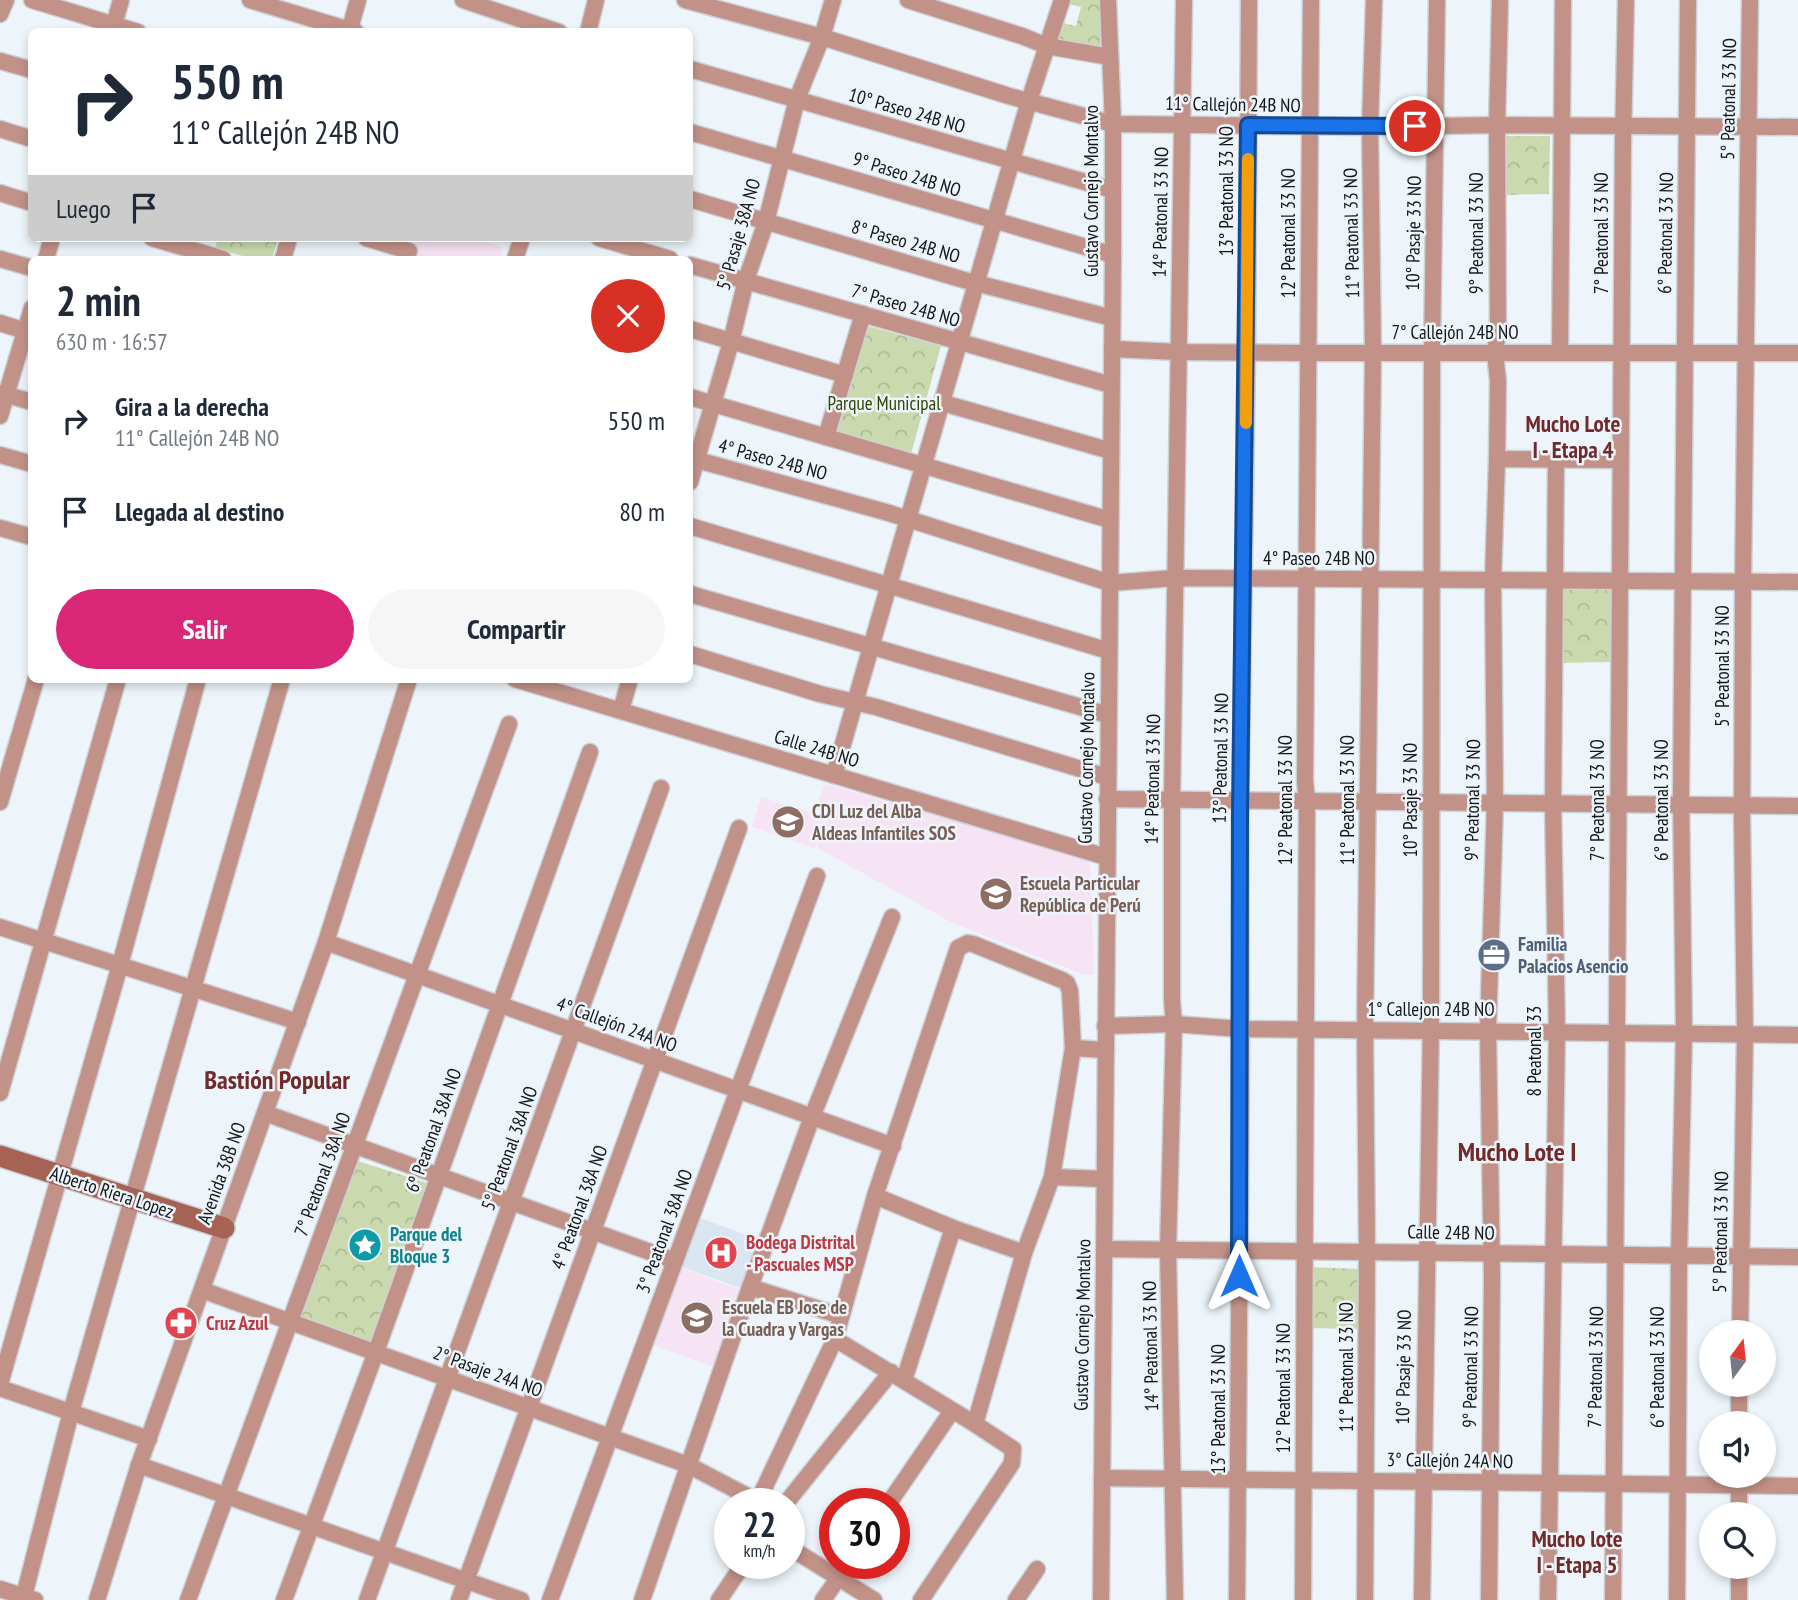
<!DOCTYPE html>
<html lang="es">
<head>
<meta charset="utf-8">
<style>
	:root { --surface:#fff; --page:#f6f6f7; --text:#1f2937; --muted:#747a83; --accent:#db2777 }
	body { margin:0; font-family:"PT Sans Narrow",sans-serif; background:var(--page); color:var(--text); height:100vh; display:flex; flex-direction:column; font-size:26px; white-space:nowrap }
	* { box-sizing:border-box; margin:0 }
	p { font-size:23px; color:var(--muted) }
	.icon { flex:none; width:38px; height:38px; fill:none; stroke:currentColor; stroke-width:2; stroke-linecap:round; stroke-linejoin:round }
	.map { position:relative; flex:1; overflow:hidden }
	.panel { position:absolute; left:28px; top:256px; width:665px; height:427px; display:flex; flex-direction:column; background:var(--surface); border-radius:10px; box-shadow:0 4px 10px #0003 }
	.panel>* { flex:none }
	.top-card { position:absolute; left:28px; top:28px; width:665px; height:214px; border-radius:10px; box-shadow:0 4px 10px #0003; background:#fff; color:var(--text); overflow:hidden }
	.needle { width:46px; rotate:15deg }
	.tools { position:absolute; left:1699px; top:1320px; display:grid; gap:14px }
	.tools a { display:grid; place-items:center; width:77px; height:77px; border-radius:50%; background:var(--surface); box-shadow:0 4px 10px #0003; font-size:35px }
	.speed { position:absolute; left:714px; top:1488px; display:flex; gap:14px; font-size:35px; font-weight:700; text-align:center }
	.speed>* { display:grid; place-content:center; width:91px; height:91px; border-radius:50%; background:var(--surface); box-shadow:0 4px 10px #0003; line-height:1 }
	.speed small { font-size:18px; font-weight:400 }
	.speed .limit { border:10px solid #d22; background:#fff; color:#111 }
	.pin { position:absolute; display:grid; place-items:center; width:60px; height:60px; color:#fff; margin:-30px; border:4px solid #fff; border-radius:50%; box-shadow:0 2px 7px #0007 }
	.me { position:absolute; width:77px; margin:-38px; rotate:0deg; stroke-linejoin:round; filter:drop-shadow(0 0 5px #0008) }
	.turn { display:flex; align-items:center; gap:24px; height:147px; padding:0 28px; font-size:32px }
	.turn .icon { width:91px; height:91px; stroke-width:2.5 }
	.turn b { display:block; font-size:49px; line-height:60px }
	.then { display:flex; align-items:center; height:66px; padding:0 28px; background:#0003; gap:14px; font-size:26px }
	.round { display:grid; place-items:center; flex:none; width:74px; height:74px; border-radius:37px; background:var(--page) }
	.summary { display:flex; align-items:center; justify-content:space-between; height:119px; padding:0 28px }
	h1 { font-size:42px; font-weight:600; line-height:52px }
	.primary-button { display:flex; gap:14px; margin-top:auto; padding:14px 28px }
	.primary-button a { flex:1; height:80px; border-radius:42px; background:var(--accent); color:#fff; font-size:28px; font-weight:600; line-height:80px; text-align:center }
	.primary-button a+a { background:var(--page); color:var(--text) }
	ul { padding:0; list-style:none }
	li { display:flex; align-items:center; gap:21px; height:91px; padding:0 28px }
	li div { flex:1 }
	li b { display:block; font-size:26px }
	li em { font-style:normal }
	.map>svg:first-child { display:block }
	.education { fill:#f6e3f4 }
	.built { fill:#d9e6f1 }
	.park { fill:url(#park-crowns) }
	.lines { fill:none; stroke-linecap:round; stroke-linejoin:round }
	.street-casing { stroke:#cad1d7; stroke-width:19 }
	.secondary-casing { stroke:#cad1d7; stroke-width:24 }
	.street { stroke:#c29288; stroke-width:16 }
	.secondary { stroke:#a66255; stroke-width:21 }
	.route-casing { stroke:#114b97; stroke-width:18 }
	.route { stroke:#1a73e8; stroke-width:12 }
	.slow { stroke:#f59e0b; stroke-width:12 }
	.labels { text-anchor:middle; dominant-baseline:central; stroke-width:5; stroke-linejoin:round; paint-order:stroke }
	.street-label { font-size:19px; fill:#131618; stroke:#edf5fb }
	.park-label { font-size:19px; fill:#354306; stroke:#edf5fb }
	.education-label { font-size:19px; font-weight:bold; fill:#785e54; stroke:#edf5fb; text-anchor:start }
	.service-label { font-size:19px; font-weight:bold; fill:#4e5e75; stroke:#edf5fb; text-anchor:start }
	.culture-label { font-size:19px; font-weight:bold; fill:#0d838f; stroke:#edf5fb; text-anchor:start }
	.health-label { font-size:19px; font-weight:bold; fill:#be3a42; stroke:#edf5fb; text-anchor:start }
	.quarter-label { font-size:23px; font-weight:bold; fill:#712a2c; stroke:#edf5fb }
	.district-label { font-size:26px; font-weight:bold; fill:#712a2c; stroke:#edf5fb }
</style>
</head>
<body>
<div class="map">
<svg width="1798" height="1600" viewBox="0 0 1798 1600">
	<defs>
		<pattern id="park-crowns" width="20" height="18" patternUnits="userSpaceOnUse" patternTransform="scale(1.75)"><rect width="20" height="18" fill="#cbdaae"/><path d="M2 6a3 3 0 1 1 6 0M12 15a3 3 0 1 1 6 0" fill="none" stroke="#adba95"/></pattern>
	</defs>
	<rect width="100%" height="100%" fill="#edf5fb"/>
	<g class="education">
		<polygon points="416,238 472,238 503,248 500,259 409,259"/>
		<polygon points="825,784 1084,858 1090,864 1094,975 1082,974 953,923 817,848 827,818 819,800"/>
		<polygon points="761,797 825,817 815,848 752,827"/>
		<polygon points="679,1267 743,1291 717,1368 652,1345"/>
	</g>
	<polygon class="built" points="700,1218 763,1241 743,1289 679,1266"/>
	<g class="park">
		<polygon points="1071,0 1100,0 1100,51 1056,45 1063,23 1076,26 1081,7 1069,4"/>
		<polygon points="1500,136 1550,136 1549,194 1501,195"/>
		<polygon points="218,238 278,238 272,259 253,259 215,248"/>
		<polygon points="867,326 941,346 911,454 834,432"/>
		<polygon points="1558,587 1611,588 1613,662 1558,663"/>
		<polygon points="358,1161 430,1184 372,1345 298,1318"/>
		<polygon points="1308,1267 1363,1269 1362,1329 1307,1328"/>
	</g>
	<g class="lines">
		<defs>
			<g id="street">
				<polyline points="32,0 138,32"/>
				<polyline points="250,0 356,32"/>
				<polyline points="463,0 559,32"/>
				<polyline points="685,0 822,37 1009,96 1113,124 1370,127 1497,125 1798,127"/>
				<polyline points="908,0 1022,36 1047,46 1110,57"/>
				<polyline points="0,14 6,0"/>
				<polyline points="112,32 121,0"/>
				<polyline points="349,32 358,0"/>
				<polyline points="588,32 596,0"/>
				<polyline points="0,61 32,70"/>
				<polyline points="690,69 1113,190"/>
				<polyline points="0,129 32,139"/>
				<path d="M690 132C831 172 972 214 1113 255"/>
				<polyline points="0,193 32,203"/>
				<polyline points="690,199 964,280 1112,318"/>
				<polyline points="152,238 223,259"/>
				<polyline points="366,238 409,251"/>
				<polyline points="599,238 670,259"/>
				<polyline points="0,259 32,268"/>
				<polyline points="46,259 52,238"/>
				<polyline points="283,259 289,238"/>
				<polyline points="515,259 522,238"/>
				<polyline points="690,265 1111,385"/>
				<polyline points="0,323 32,333"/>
				<polyline points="690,329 845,375"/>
				<polyline points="1112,349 1179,352 1308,353 1798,353"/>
				<polyline points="1560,353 1563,0"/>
				<polyline points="0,393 32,402"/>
				<polyline points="690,397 1110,520"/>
				<polyline points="943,403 1111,451"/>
				<polyline points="0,416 32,308"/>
				<polyline points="826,437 863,314"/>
				<polyline points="0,455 32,464"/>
				<polyline points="690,458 889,513 1110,583 1175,578 1798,582"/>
				<polyline points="1497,459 1620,460"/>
				<polyline points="690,482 731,342 746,280 766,222 797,99 822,37 833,0"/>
				<polyline points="690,526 1109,651"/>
				<polyline points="0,528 32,537"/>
				<polyline points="690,594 1108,715"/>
				<polyline points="690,654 820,694 876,707 1107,777"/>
				<polyline points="515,679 1106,857"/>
				<polyline points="621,710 630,679"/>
				<polyline points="834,775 1029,101 1062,0"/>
				<polyline points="1107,799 1798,806"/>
				<polyline points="0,802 36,679"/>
				<polyline points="0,927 298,1022"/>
				<polyline points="326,942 893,1146"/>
				<polyline points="1105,1026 1174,1024 1241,1029 1798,1035"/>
				<polyline points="1073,1048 1106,1050"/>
				<polyline points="0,1093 118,679"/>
				<polyline points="265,1113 675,1261"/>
				<polyline points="1052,1177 1104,1179"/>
				<polyline points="875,1196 953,1228 1024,1253"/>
				<polyline points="1104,1249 1798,1257"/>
				<polyline points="750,1287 841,1316"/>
				<polyline points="202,1290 688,1465 757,1501"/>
				<polyline points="1740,1332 1745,1034 1742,815 1743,582 1750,0"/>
				<polyline points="904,1380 953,1228"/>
				<polyline points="0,1384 120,965 198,679"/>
				<polyline points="0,1388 149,1439"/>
				<polyline points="1739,1423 1739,1384"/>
				<polyline points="139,1465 521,1600"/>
				<polyline points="1739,1475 1739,1514"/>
				<polyline points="1102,1478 1798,1486"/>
				<polyline points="757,1503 835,1339 875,1196 958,948 968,943 973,944 1062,980 1067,983 1070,991 1073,1048 1052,1177 1024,1253 975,1424 835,1339"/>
				<polyline points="786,1503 891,1372"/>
				<polyline points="889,1503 952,1411"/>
				<polyline points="789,1547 874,1600"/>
				<polyline points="0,1589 35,1600"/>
				<polyline points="23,1600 71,1412 282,679"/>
				<polyline points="97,1600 139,1465 326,942 409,679"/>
				<polyline points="188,1600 509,724"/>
				<polyline points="284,1600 376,1352 590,752"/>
				<polyline points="367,1600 661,788"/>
				<polyline points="459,1600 739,828"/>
				<polyline points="550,1600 817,876"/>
				<polyline points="642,1600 750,1287 812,1117 892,917"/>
				<polyline points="719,1600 744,1563"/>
				<polyline points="823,1600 849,1563"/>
				<polyline points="921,1600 1012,1463 1013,1449 975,1424"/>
				<polyline points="1016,1600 1037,1569"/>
				<polyline points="1101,1600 1113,255 1113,124 1108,0"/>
				<polyline points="1175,1600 1168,1250 1174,1024 1172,1000 1172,800 1184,0"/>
				<polyline points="1237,1600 1241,1046 1240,818 1247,352 1249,0"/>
				<polyline points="1303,1600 1307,801 1305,781 1311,0"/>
				<polyline points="1365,1600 1367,1252 1365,1030 1373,353 1370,127 1374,0"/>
				<polyline points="1422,1600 1431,1022 1432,353 1437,0"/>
				<polyline points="1489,1600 1492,1278 1488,1030 1495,803 1493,580 1497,459 1498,381 1495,353 1498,331 1497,125 1500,0"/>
				<polyline points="1548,1600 1557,1032 1553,803 1556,460"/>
				<polyline points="1613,1600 1623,142 1626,0"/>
				<polyline points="1677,1600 1679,1256 1684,1034 1681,795 1688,0"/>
				<polyline points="1739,1600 1739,1566"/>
			</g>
			<polyline id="secondary" points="0,1156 224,1228"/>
		</defs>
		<use href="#street" class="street-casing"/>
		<use href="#secondary" class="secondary-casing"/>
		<use href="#street" class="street"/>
		<use href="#secondary" class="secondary"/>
	</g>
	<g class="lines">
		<defs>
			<polyline id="route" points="1239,1276 1240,818 1248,125 1415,126"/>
		</defs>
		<use href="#route" class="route-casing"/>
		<use href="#route" class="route"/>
		<polyline class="slow" points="1246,423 1248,159"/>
	</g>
	<defs>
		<symbol id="school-disc" viewBox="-11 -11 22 22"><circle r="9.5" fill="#8d6e63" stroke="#edf5fb"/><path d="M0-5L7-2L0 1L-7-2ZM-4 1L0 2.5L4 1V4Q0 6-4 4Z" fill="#fff"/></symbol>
		<symbol id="office-disc" viewBox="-11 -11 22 22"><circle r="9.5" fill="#5c6f8a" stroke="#edf5fb"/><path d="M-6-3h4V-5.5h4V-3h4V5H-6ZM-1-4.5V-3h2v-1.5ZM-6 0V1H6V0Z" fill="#fff"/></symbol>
		<symbol id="sight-disc" viewBox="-11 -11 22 22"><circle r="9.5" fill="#0f9aa8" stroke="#edf5fb"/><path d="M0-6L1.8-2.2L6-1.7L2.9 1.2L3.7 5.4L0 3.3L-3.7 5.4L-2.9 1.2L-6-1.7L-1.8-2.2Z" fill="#fff"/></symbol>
		<symbol id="hospital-disc" viewBox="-11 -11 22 22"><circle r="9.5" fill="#e0444e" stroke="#edf5fb"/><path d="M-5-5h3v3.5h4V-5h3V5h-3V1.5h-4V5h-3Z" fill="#fff"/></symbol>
		<symbol id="pharmacy-disc" viewBox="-11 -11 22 22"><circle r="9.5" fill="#e0444e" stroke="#edf5fb"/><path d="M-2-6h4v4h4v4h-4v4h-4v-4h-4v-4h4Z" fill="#fff"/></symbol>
	</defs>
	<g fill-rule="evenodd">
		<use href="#school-disc" x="769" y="803" width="38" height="38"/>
		<use href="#school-disc" x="977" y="875" width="38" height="38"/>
		<use href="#office-disc" x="1475" y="936" width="38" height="38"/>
		<use href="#sight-disc" x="346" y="1226" width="38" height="38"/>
		<use href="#hospital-disc" x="702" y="1234" width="38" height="38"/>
		<use href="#school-disc" x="678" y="1299" width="38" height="38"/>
		<use href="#pharmacy-disc" x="162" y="1304" width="38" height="38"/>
	</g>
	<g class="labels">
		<g class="street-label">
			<text transform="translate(1728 99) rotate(-89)">5° Peatonal 33 NO</text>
			<text transform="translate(1233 104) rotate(1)">11° Callejón 24B NO</text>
			<text transform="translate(907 110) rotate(16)">10° Paseo 24B NO</text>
			<text transform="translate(907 174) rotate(17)">9° Paseo 24B NO</text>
			<text transform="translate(1091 191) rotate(-90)">Gustavo Cornejo Montalvo</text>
			<text transform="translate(1226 191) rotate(-90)">13° Peatonal 33 NO</text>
			<text transform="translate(1160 212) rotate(-89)">14° Peatonal 33 NO</text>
			<text transform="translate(1288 233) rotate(-90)">12° Peatonal 33 NO</text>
			<text transform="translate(1351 233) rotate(-91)">11° Peatonal 33 NO</text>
			<text transform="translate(1413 233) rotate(-89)">10° Pasaje 33 NO</text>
			<text transform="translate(1476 233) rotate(-90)">9° Peatonal 33 NO</text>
			<text transform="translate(1601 233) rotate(-90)">7° Peatonal 33 NO</text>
			<text transform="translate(1665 233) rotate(-89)">6° Peatonal 33 NO</text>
			<text transform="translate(738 234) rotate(-74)">5° Pasaje 38A NO</text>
			<text transform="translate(906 241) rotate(16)">8° Paseo 24B NO</text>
			<text transform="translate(906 305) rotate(16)">7° Paseo 24B NO</text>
			<text x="1455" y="332">7° Callejón 24B NO</text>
			<text transform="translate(773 459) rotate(15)">4° Paseo 24B NO</text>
			<text x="1319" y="558">4° Paseo 24B NO</text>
			<text transform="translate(1722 666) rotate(-90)">5° Peatonal 33 NO</text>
			<text transform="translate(817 748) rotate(17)">Calle 24B NO</text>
			<text transform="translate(1086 758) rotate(-89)">Gustavo Cornejo Montalvo</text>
			<text transform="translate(1220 758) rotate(-89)">13° Peatonal 33 NO</text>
			<text transform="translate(1152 779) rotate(-89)">14° Peatonal 33 NO</text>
			<text transform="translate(1285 800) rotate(-90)">12° Peatonal 33 NO</text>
			<text transform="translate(1347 800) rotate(-90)">11° Peatonal 33 NO</text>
			<text transform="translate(1410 800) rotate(-90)">10° Pasaje 33 NO</text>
			<text transform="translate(1472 800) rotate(-89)">9° Peatonal 33 NO</text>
			<text transform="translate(1597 800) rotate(-90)">7° Peatonal 33 NO</text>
			<text transform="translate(1661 800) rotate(-90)">6° Peatonal 33 NO</text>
			<text x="1431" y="1009">1° Callejon 24B NO</text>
			<text transform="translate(617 1024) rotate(20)">4° Callejón 24A NO</text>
			<text transform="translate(1534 1051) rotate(-90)">8 Peatonal 33</text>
			<text transform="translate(433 1130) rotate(-70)">6º Peatonal 38A NO</text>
			<text transform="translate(509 1148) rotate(-70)">5° Peatonal 38A NO</text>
			<text transform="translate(221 1173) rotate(-70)">Avenida 38B NO</text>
			<text transform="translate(322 1174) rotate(-70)">7° Peatonal 38A NO</text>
			<text transform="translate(112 1192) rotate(18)">Alberto Riera Lopez</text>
			<text transform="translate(579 1207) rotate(-70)">4° Peatonal 38A NO</text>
			<text transform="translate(664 1231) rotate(-70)">3° Peatonal 38A NO</text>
			<text transform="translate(1451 1232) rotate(1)">Calle 24B NO</text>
			<text transform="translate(1720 1232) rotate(-89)">5° Peatonal 33 NO</text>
			<text transform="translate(1082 1325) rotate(-89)">Gustavo Cornejo Montalvo</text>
			<text transform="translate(1150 1346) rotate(-91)">14° Peatonal 33 NO</text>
			<text transform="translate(1346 1367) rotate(-90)">11° Peatonal 33 NO</text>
			<text transform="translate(1403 1367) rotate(-89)">10° Pasaje 33 NO</text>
			<text transform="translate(1470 1367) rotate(-89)">9° Peatonal 33 NO</text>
			<text transform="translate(1595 1367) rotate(-89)">7° Peatonal 33 NO</text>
			<text transform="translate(1657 1367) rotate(-90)">6° Peatonal 33 NO</text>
			<text transform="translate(488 1371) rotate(20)">2° Pasaje 24A NO</text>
			<text transform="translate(1283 1388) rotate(-90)">12° Peatonal 33 NO</text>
			<text transform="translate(1218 1409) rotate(-90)">13° Peatonal 33 NO</text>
			<text transform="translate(1450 1460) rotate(1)">3° Callejón 24A NO</text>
		</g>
		<g class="park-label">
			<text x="884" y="403">Parque Municipal</text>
		</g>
		<g class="education-label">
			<text x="812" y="811">CDI Luz del Alba<tspan x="812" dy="22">Aldeas Infantiles SOS</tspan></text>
			<text x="1020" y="883">Escuela Particular<tspan x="1020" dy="22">República de Perú</tspan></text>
			<text x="722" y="1307">Escuela EB Jose de<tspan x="722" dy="22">la Cuadra y Vargas</tspan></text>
		</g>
		<g class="service-label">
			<text x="1518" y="944">Familia<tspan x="1518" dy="22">Palacios Asencio</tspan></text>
		</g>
		<g class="culture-label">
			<text x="390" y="1234">Parque del<tspan x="390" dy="22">Bloque 3</tspan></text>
		</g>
		<g class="health-label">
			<text x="746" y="1242">Bodega Distrital<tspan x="746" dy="22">- Pascuales MSP</tspan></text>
			<text x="206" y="1323">Cruz Azul</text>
		</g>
		<g class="quarter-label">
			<text x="1573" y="423">Mucho Lote<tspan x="1573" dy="26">I - Etapa 4</tspan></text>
			<text x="1577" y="1538">Mucho lote<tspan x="1577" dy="26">I - Etapa 5</tspan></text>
		</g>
		<g class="district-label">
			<text x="277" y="1079">Bastión Popular</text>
			<text x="1517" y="1151">Mucho Lote I</text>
		</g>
	</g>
</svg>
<div class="tools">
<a><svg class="needle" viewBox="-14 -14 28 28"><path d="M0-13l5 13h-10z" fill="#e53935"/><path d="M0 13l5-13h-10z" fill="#747a83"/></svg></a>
<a><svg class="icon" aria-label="sound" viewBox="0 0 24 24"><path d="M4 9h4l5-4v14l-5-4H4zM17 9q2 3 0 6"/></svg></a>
<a><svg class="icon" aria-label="search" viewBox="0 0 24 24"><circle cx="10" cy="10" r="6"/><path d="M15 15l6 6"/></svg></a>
</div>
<div class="speed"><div>22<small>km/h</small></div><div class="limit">30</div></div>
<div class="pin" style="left:1415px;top:126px;background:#d93025"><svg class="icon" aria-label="arrive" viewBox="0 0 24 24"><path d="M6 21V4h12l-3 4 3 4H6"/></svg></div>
<svg class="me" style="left:1239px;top:1276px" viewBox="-20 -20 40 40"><path d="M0-17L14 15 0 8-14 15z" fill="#1a73e8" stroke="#fff" stroke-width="4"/></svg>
<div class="top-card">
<div class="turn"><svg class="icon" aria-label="right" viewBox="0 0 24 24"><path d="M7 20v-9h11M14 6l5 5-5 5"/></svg><div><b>550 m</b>11° Callejón 24B NO</div></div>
<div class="then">Luego<svg class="icon" aria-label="arrive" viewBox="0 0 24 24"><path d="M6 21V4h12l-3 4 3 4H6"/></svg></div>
</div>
<section class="panel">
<div class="summary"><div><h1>2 min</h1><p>630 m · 16:57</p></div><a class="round" style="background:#d93025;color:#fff"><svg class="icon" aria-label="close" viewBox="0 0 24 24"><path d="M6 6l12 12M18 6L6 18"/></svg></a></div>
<ul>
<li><svg class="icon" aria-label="right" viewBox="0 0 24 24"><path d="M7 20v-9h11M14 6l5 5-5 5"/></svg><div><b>Gira a la derecha</b><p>11° Callejón 24B NO</p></div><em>550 m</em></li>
<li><svg class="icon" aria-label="arrive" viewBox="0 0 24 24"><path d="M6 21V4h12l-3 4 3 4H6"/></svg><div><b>Llegada al destino</b></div><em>80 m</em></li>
</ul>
<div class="primary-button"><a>Salir</a><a>Compartir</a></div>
</section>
</div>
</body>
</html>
